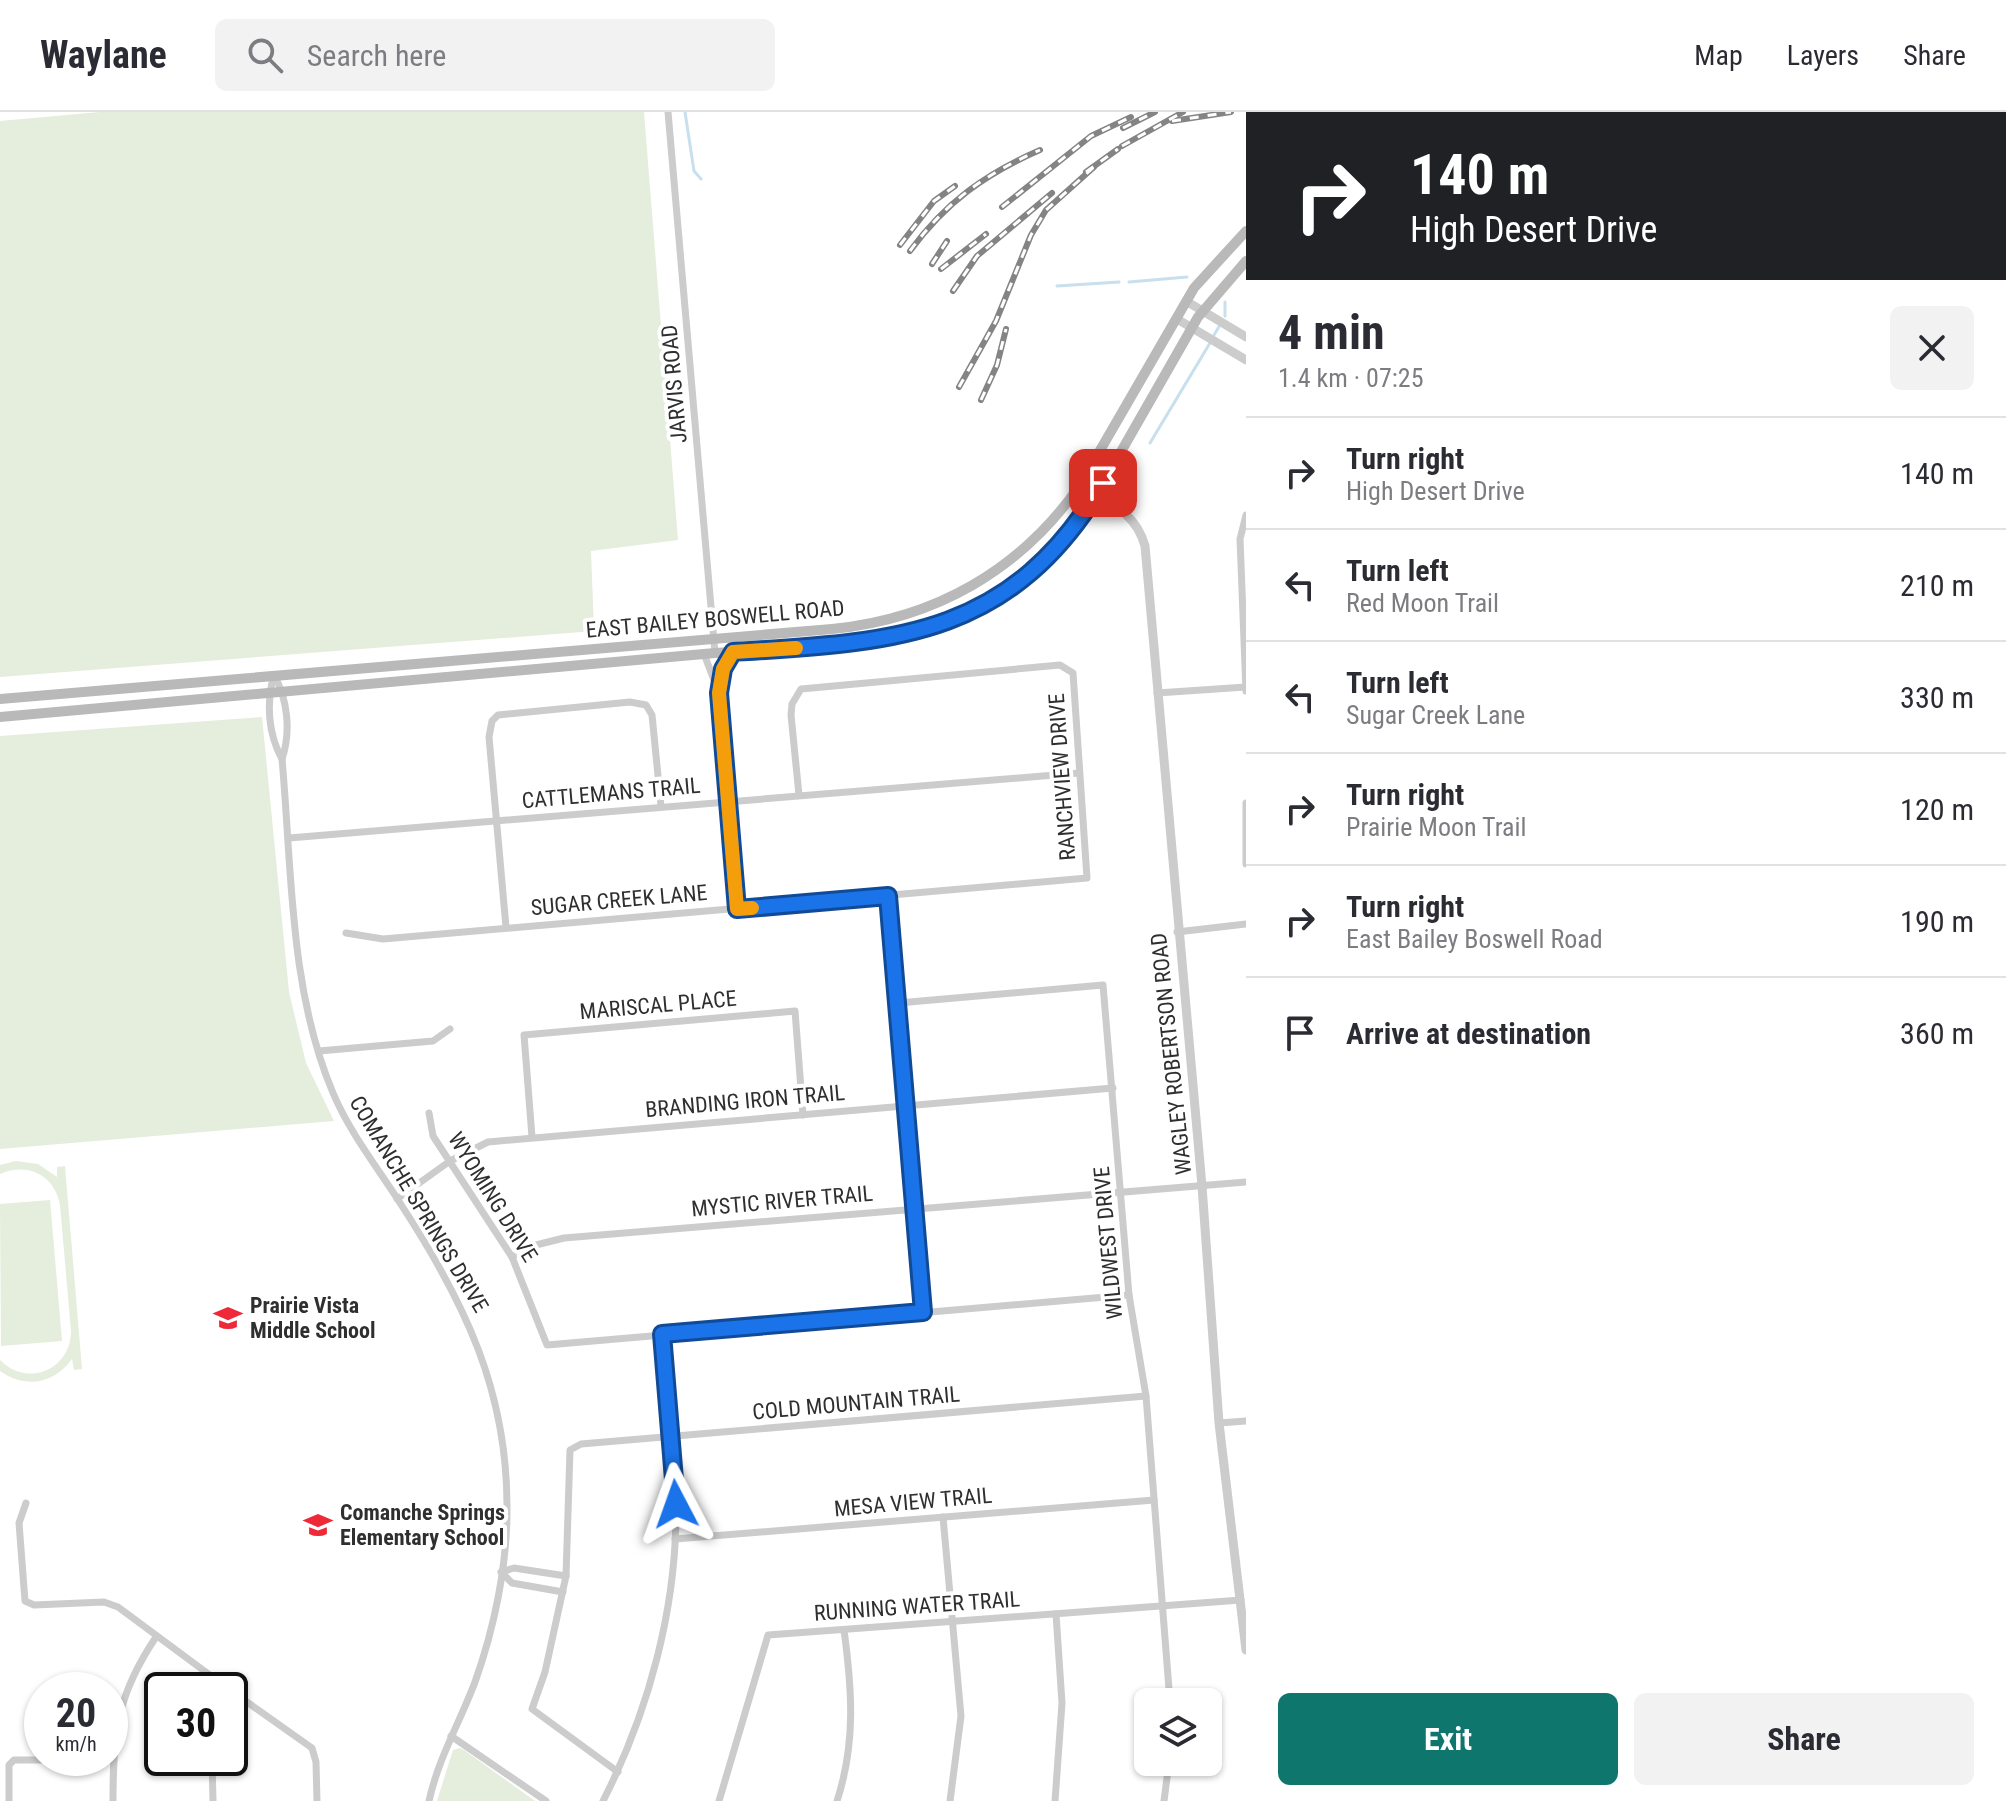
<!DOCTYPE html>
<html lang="en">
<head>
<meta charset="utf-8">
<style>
	:root { --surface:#fff; --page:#f2f2f3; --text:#2b2b33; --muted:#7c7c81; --line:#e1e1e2; --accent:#0f766e }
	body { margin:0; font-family:"Roboto Condensed",sans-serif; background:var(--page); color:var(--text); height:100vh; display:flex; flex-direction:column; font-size:30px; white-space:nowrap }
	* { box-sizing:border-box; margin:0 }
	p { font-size:26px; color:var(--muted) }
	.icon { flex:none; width:44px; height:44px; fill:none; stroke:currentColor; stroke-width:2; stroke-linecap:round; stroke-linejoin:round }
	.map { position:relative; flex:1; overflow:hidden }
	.sheet { display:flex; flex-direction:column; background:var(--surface); width:760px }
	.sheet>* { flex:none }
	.banner { background:#202124; color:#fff; overflow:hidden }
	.buttons { position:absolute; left:1134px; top:1576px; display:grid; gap:16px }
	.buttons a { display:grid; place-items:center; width:88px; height:88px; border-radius:12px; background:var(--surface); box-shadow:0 2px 6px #0004; font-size:40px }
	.speed { position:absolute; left:24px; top:1560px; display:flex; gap:16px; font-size:40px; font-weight:700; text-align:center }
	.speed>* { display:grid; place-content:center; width:104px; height:104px; border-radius:50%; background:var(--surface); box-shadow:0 2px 6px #0004; line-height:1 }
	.speed small { font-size:20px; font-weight:400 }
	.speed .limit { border:4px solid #111; border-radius:12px; background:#fff; color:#111 }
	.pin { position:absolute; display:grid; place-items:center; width:68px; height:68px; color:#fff; margin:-34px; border-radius:16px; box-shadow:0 4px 12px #0006 }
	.me { position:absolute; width:88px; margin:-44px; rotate:356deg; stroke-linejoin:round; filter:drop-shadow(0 0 6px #0008) }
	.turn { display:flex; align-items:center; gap:28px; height:168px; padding:0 32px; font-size:36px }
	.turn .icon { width:104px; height:104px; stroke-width:2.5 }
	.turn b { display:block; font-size:56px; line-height:68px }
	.round { display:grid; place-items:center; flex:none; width:84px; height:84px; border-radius:12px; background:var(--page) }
	.head { display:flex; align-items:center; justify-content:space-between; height:136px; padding:0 32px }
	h1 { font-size:48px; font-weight:700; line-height:60px }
	.cta { display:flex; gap:16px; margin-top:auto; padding:16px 32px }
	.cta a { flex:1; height:92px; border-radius:12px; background:var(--accent); color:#fff; font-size:32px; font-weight:700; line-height:92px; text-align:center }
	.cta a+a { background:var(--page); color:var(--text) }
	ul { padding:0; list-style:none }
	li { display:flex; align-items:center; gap:24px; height:112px; padding:0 32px; border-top:2px solid var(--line) }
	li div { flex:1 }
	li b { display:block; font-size:30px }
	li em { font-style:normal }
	header { display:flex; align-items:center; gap:48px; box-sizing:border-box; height:112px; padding:0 40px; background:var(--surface); border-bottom:2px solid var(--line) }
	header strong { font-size:38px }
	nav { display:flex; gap:44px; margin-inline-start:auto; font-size:28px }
	.search { width:560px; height:72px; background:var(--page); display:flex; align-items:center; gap:20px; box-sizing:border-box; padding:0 28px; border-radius:12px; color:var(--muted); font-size:30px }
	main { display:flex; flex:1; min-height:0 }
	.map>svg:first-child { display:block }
	.green { fill:#e5eddc }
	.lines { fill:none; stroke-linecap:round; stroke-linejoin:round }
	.stream { stroke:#c8dfee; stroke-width:3 }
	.minor { stroke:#ccc; stroke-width:7 }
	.tertiary { stroke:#ccc; stroke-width:9 }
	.secondary { stroke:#b9b9b9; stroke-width:10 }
	.rail-casing { stroke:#848484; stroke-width:6 }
	.rail { stroke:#fff; stroke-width:3; stroke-dasharray:9; stroke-linecap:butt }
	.route-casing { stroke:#114b97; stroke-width:20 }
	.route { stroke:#1a73e8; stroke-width:14 }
	.slow { stroke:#f59e0b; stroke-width:14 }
	.labels { text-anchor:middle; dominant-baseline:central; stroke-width:8; stroke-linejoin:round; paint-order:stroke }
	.street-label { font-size:22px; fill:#2f2f2f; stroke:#fff }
	.poi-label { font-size:22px; font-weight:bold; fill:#2f2f2f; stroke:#fff; text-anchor:start }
</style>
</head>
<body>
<header>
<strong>Waylane</strong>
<div class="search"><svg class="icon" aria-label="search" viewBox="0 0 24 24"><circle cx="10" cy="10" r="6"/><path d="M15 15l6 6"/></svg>Search here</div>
<nav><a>Map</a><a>Layers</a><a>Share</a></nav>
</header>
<main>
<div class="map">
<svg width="1246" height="1689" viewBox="0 0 1246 1689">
	<rect width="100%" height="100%" fill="#fff"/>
	<g class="green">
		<polygon points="100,0 644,0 678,428 591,439 594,519 0,565 0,9"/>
		<polygon points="262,605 289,880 306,951 334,1009 0,1037 0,624"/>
		<path d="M16 1049 38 1052 57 1065V1055L65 1054 82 1257 74 1258 72 1247C54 1272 25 1277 0 1259V1248C27 1276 71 1258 71 1219L60 1093C55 1063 27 1050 0 1062V1053Z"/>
		<polygon points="50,1088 62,1229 1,1234 0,1092"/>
		<polygon points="460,1636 464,1638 535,1689 437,1689 453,1638"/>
	</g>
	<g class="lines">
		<g class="stream">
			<polyline points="685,0 694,59 701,67"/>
			<polyline points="1129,170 1187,165"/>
			<polyline points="1057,174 1119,170"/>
			<polyline points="1225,204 1225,190"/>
			<polyline points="1214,223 1220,213"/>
			<polyline points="1150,331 1210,231"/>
		</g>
		<g class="minor">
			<polyline points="668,0 715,541"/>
			<polyline points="1246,403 1240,427 1246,579"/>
			<polyline points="704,542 719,581 737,797"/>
			<path d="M274 563C288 588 291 620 282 647 292 757 289 877 333 981 351 1023 378 1056 402 1094 465 1191 508 1280 507 1398 507 1455 494 1517 475 1570 460 1610 438 1647 429 1689"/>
			<path d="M274 563C266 590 268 622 282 647"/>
			<polyline points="719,579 723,557 733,540"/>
			<polyline points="1157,581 1246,575"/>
			<polyline points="1246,691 1246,752"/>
			<polyline points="289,726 1079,661"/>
			<polyline points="888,784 923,1200"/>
			<polyline points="506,815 489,625 492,609 498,603 630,590 646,593 652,603 661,694"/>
			<polyline points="1177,820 1246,812"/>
			<polyline points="346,821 383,827 1087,766 1073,561 1060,553 801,577 792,592 791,603 799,683"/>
			<polyline points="898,891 1103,873 1129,1183 1146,1284 1170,1590"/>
			<polyline points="319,939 433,929 450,917"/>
			<polyline points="429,1001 433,1024 512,1145 547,1233 1129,1183"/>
			<polyline points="532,1025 524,923 795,899 803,1003"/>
			<polyline points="397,1087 450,1049 488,1030 1113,976"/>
			<polyline points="512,1145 532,1134 564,1126 1246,1070"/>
			<polyline points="1219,1311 1246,1309"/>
			<polyline points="26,1391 19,1411 25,1489 34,1493 104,1490 118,1495 230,1578"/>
			<polyline points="943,1405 961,1604 950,1689"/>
			<polyline points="675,1427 1154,1388"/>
			<polyline points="563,1480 512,1471 501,1460 514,1456 566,1464"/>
			<polyline points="230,1578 312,1636 316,1650 317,1689"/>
			<polyline points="230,1602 241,1586"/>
			<polyline points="451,1624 546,1689"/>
			<polyline points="212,1646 213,1689"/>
			<polyline points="618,1660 532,1597 545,1560 566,1464 570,1338 581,1332 1146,1284"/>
			<polyline points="9,1689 9,1653 14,1648 113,1648"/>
			<path d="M113 1689C113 1620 117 1583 156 1525"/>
			<path d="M603 1689C649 1599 677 1495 676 1394 675 1337 667 1279 662 1222"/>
			<polyline points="719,1689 768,1523 1241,1488"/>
			<path d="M837 1689C856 1631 852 1577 844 1518"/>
			<polyline points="1055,1689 1062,1591 1056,1502"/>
			<polyline points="1164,1689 1169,1650"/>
		</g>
		<g class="tertiary">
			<polyline points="1186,189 1246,225"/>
			<polyline points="1177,207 1246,248"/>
			<path d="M1080 373C1108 390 1136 400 1145 434L1202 1074 1219 1311 1246 1538"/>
		</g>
		<g class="secondary">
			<path d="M0 587 832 517C935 507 1021 458 1080 373L1194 176 1246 119"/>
			<polyline points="0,605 715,541 866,531 940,513 975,496 1019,469 1050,443 1082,408 1198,205 1246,149"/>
		</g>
		<defs>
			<g id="rail">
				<polyline points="1172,9 1231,0"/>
				<polyline points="1123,16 1155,0"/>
				<polyline points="1122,34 1183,0"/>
				<polyline points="1086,60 1118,37"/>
				<polyline points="1002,95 1091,24 1131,5"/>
				<polyline points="900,133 934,89 955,74"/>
				<path d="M910 139C946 90 985 62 1040 38"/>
				<polyline points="932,152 947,129"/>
				<polyline points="941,157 986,122"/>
				<polyline points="953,179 977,144 1052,81"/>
				<polyline points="959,275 996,209 1031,123 1046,98 1094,55"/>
				<polyline points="981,288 997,253 1006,217"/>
			</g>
		</defs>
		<use href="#rail" class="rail-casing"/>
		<use href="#rail" class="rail"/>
	</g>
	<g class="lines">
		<defs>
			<path id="route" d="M676 1392 662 1222 923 1200 888 784 737 797 719 581 723 557 733 540C895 530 1011 526 1103 371"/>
		</defs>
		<use href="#route" class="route-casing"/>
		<use href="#route" class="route"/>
		<polyline class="slow" points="752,796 737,797 719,581 723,557 733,540 796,536"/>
	</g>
	<defs>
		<symbol id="school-bare" viewBox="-9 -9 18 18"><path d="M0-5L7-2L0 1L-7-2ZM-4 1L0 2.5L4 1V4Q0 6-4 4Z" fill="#ee2938" stroke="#fff" stroke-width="2.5" paint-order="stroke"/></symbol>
	</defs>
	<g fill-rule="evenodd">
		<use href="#school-bare" x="208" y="1186" width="40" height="40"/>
		<use href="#school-bare" x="298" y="1393" width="40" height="40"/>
	</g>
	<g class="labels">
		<g class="street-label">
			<text transform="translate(674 272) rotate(-95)">JARVIS ROAD</text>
			<text transform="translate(715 507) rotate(-5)">EAST BAILEY BOSWELL ROAD</text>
			<text transform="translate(1062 665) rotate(-94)">RANCHVIEW DRIVE</text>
			<text transform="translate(611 681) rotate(-5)">CATTLEMANS TRAIL</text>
			<text transform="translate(619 788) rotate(-5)">SUGAR CREEK LANE</text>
			<text transform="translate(658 893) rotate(-5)">MARISCAL PLACE</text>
			<text transform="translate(1171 942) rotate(-96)">WAGLEY ROBERTSON ROAD</text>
			<text transform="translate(745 989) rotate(-5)">BRANDING IRON TRAIL</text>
			<text transform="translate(493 1085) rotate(58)">WYOMING DRIVE</text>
			<text transform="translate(782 1089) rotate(-5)">MYSTIC RIVER TRAIL</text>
			<text transform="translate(419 1092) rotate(59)">COMANCHE SPRINGS DRIVE</text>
			<text transform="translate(1108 1131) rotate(-95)">WILDWEST DRIVE</text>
			<text transform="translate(856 1291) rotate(-5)">COLD MOUNTAIN TRAIL</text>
			<text transform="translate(913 1390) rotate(-5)">MESA VIEW TRAIL</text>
			<text transform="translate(917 1494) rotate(-4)">RUNNING WATER TRAIL</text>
		</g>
		<g class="poi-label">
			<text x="250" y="1193">Prairie Vista<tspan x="250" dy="25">Middle School</tspan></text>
			<text x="340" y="1400">Comanche Springs<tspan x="340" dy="25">Elementary School</tspan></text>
		</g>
	</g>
</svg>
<div class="buttons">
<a><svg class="icon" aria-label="layers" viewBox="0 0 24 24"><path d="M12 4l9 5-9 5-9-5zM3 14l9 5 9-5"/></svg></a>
</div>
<div class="speed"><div>20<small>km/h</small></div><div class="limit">30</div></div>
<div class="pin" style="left:1103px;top:371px;background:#d93025"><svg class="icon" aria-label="arrive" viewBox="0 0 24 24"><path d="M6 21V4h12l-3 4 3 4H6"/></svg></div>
<svg class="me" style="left:676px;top:1392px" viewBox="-20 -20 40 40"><path d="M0-17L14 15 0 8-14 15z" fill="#1a73e8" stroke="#fff" stroke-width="4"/></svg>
</div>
<section class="sheet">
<div class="banner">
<div class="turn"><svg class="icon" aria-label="right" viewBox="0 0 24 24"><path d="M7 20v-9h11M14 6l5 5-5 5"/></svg><div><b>140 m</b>High Desert Drive</div></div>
</div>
<div class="head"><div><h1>4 min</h1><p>1.4 km · 07:25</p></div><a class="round"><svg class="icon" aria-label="close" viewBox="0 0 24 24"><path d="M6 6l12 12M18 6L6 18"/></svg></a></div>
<ul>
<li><svg class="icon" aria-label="right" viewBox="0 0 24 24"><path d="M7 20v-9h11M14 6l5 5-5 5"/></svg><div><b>Turn right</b><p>High Desert Drive</p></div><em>140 m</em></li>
<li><svg class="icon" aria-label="left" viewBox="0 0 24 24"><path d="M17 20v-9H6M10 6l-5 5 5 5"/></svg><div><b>Turn left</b><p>Red Moon Trail</p></div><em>210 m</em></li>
<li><svg class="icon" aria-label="left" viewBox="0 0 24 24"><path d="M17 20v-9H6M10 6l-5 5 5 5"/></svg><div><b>Turn left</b><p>Sugar Creek Lane</p></div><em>330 m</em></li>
<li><svg class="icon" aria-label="right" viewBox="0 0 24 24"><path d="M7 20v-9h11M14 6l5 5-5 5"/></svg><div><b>Turn right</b><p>Prairie Moon Trail</p></div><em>120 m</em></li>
<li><svg class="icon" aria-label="right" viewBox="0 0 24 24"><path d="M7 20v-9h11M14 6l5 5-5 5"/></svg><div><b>Turn right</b><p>East Bailey Boswell Road</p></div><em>190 m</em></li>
<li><svg class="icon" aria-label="arrive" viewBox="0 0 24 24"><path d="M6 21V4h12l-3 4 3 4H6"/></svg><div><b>Arrive at destination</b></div><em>360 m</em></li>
</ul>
<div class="cta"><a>Exit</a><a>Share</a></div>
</section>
</main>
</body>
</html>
